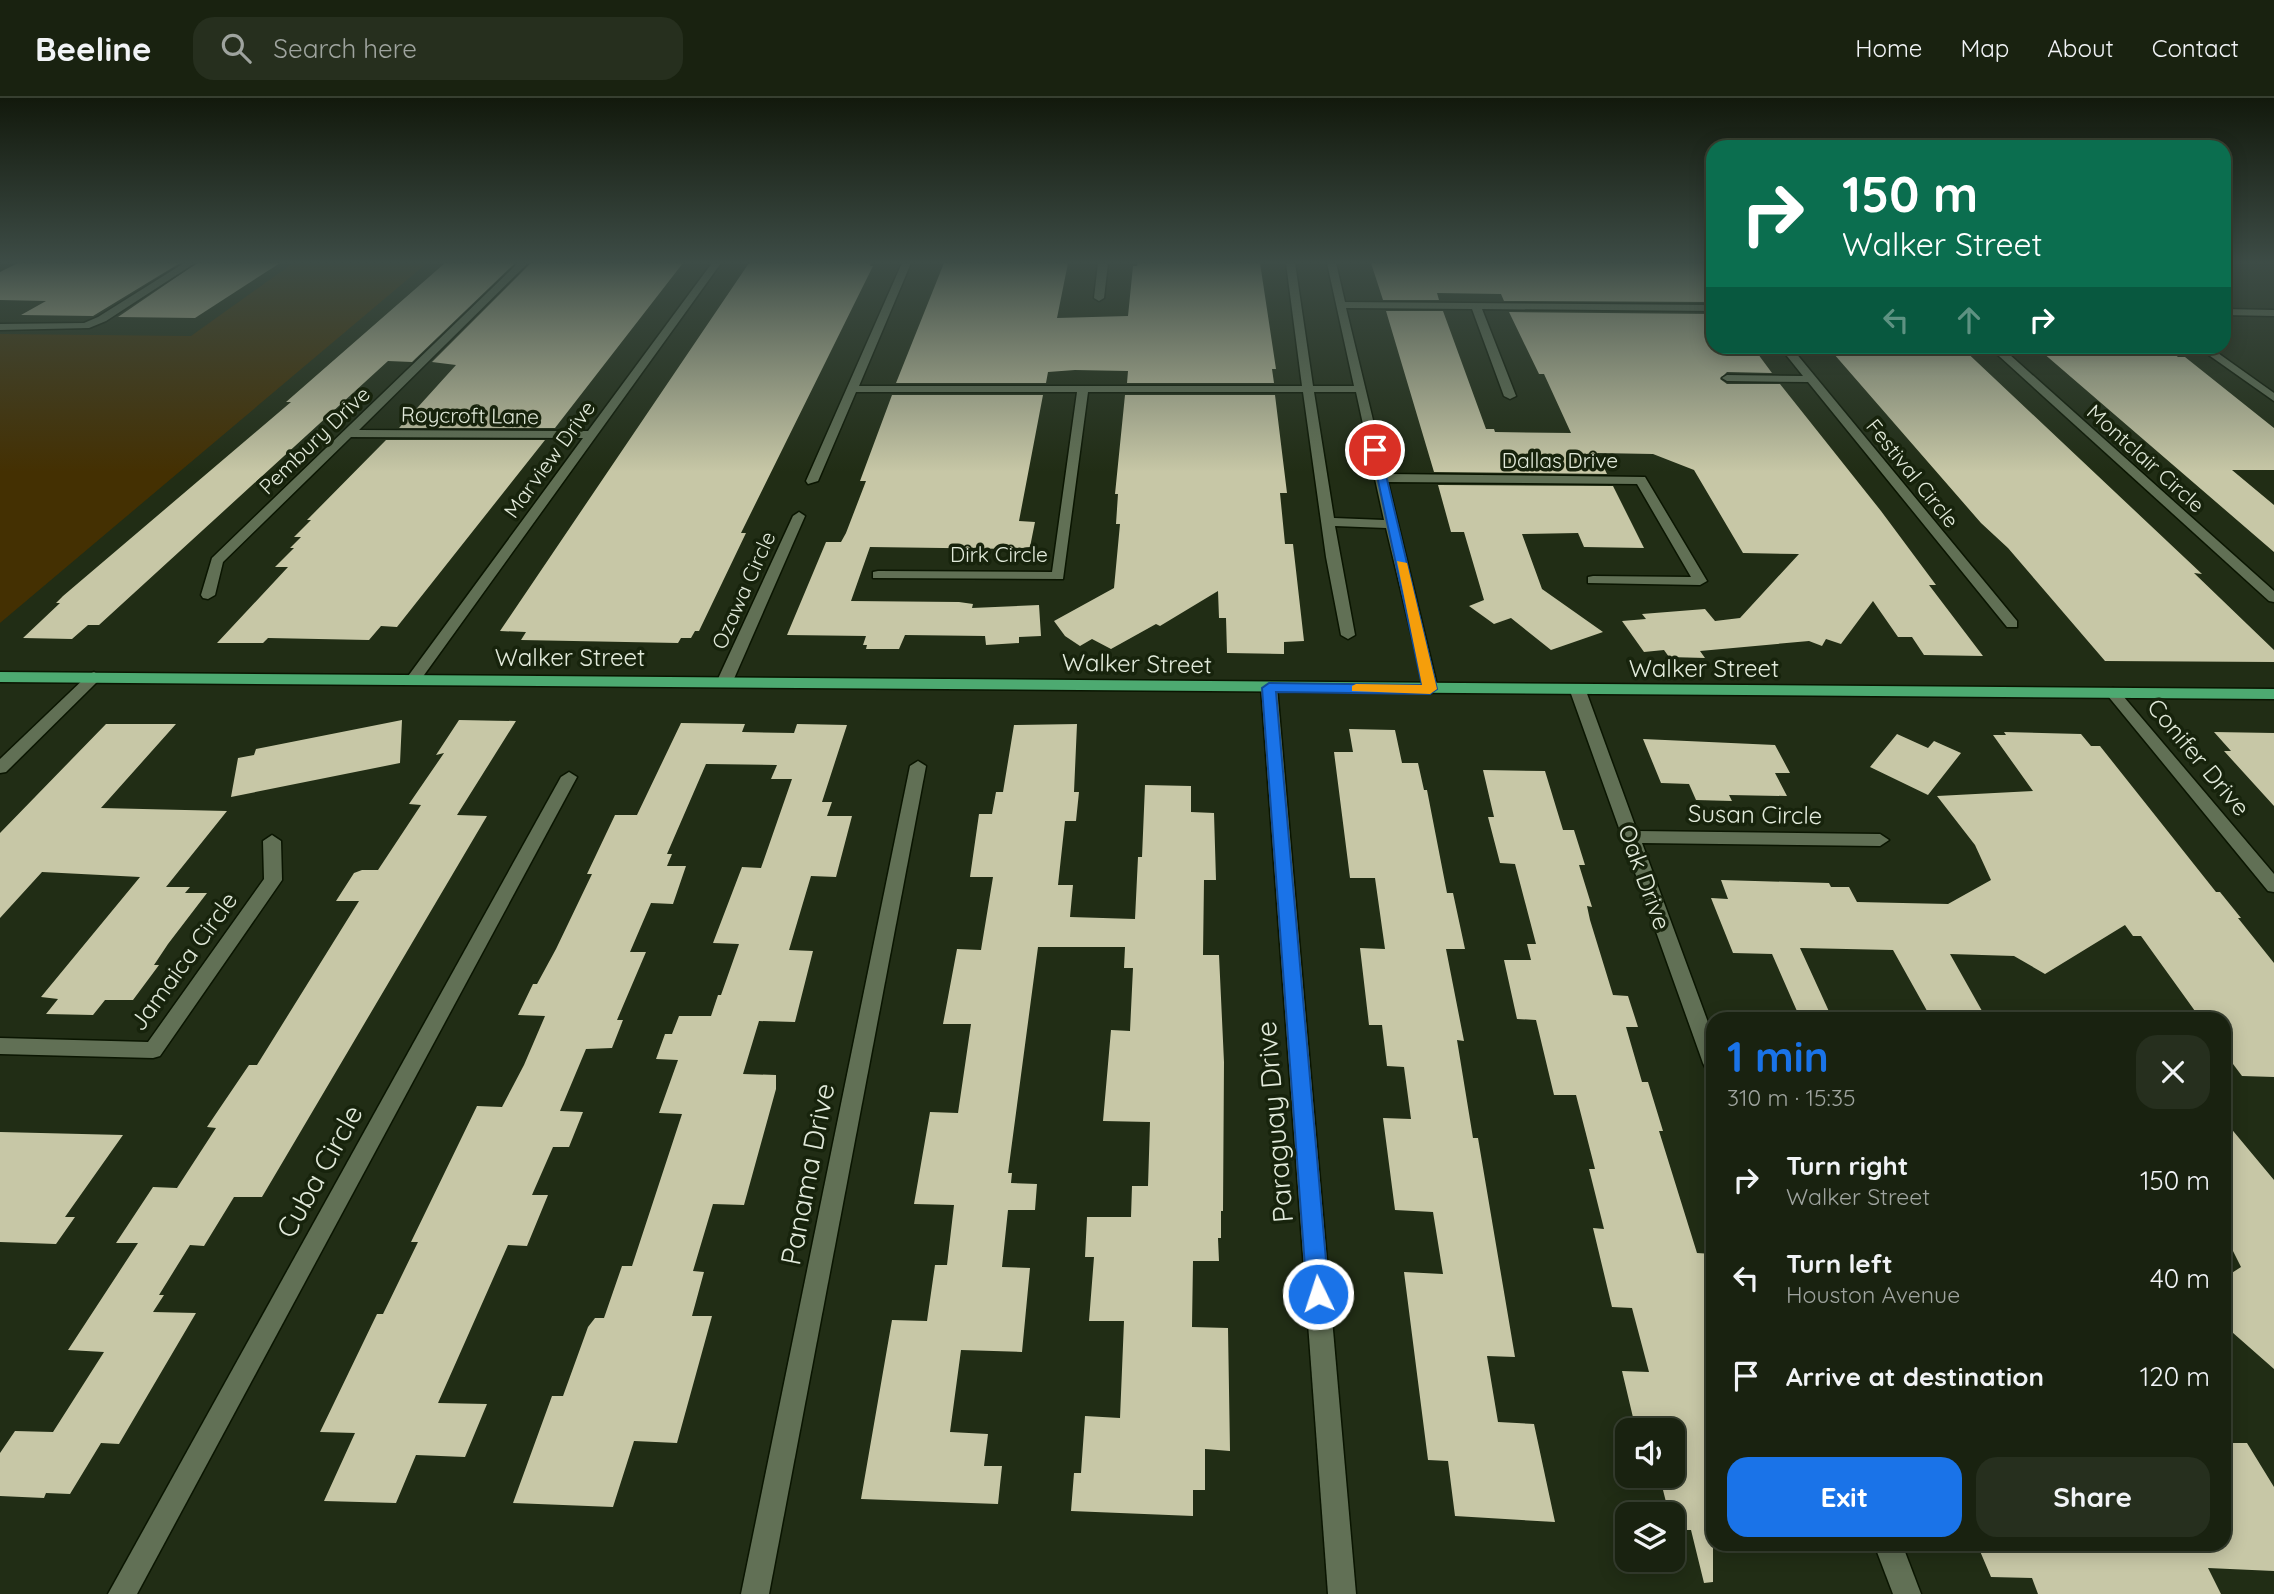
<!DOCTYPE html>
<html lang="en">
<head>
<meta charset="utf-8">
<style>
	:root { --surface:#192210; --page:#262f1e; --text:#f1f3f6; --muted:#9fa49f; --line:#373f30; --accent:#1a73e8 }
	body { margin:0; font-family:Quicksand,sans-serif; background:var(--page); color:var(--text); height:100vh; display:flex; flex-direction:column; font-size:26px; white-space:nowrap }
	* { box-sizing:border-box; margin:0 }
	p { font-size:23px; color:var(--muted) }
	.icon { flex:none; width:38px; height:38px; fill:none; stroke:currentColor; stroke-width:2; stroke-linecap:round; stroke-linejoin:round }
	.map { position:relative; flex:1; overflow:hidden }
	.sheet { position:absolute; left:1706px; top:914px; width:525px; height:539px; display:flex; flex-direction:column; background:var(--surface); border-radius:21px; box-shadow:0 4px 18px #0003,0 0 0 2px var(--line) }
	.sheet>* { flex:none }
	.hud { position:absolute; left:1706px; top:42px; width:525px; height:214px; border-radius:21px; box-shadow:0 4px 18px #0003,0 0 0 2px var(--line); background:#0b6e4f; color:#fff; overflow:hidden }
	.buttons { position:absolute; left:1615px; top:1320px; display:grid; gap:14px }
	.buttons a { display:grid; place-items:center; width:70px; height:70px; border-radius:14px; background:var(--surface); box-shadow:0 4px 18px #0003,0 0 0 2px var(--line); font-size:35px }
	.pin { position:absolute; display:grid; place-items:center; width:60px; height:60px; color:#fff; margin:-30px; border:4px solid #fff; border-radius:50%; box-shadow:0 2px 7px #0007 }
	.me { position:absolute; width:77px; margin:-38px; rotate:356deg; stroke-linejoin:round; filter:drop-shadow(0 0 5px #0008) }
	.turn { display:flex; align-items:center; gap:24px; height:147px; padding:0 21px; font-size:32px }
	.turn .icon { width:91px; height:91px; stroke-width:2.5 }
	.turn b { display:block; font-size:49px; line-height:60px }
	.lanes { display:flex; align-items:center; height:66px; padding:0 21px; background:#0003; justify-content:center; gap:35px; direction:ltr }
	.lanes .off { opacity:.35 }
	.round { display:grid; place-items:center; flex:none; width:74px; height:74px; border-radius:21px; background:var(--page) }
	.summary { display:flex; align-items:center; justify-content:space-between; height:119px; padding:0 21px }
	h1 { font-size:42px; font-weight:800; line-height:52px; color:var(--accent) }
	.button { display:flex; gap:14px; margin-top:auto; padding:14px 21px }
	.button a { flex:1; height:80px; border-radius:21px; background:var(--accent); color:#fff; font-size:28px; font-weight:800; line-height:80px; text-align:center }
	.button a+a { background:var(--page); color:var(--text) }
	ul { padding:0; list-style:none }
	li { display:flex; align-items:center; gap:21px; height:98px; padding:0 21px }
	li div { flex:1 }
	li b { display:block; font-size:26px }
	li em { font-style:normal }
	header { display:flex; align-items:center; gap:42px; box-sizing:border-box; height:98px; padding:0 35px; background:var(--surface); border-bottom:2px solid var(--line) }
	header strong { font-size:33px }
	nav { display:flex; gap:38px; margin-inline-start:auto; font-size:24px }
	.search { width:490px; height:63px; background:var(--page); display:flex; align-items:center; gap:18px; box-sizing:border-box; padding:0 24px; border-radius:21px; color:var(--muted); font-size:26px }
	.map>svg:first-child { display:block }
	.green { fill:#443002 }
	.building { fill:#c7c7a6 }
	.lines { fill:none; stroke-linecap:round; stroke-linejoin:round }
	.minor-casing { stroke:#0a1501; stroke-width:3 }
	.major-casing { stroke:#0a1501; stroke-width:3 }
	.minor { fill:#617055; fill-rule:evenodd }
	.major { fill:#4daa71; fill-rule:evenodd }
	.route { fill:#1a73e8; stroke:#114b97; stroke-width:2 }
	.slow { fill:#f59e0b }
	.labels { text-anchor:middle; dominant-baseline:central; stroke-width:7; stroke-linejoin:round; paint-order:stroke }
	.far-street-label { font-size:21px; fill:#e2eadb; stroke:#17230c }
	.street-label { font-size:24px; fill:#e2eadb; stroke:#17230c }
	.near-street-label { font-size:28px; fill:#e2eadb; stroke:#17230c }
</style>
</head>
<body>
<header>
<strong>Beeline</strong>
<div class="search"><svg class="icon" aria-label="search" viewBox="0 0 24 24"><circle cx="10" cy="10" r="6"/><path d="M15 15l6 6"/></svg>Search here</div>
<nav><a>Home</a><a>Map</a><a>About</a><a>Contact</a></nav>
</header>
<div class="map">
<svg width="2274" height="1496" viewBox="0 0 2274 1496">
	<rect width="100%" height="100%" fill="#212d15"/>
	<polygon class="green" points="293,165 427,165 0,525 0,236 191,238"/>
	<g class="building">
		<polygon points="18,165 180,165 93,218 21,217 46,203 0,202 0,174"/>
		<polygon points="197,165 280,165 195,220 118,219"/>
		<polygon points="445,165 515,165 412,264 388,263 99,527 88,527 72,541 23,540 60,505 56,505 63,498 291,304 286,304"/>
		<polygon points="531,165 683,165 555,330 399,330 456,267 432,264"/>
		<polygon points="749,165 871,165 870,168 873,168 741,435 746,435 699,533 695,533 691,540 681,540 678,545 521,542 526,534 500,533"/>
		<polygon points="944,165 1068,165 1057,220 1128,218 1133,168 1137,168 1138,165 1260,165 1276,271 1272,271 1274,285 1127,285 1128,273 1075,272 1048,274 1046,285 896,285"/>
		<polygon points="1371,165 1713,165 1713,204 1504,203 1501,196 1437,195 1439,202 1383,202"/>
		<polygon points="1386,213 1443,213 1486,331 1494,331 1495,334 1571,335 1544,276 1539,276 1509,214 1713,216 1713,248 1752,248 1772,275 1727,274 1720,281 1727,286 1780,286 1881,413 1936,487 1929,487 1983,558 1924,557 1912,539 1898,539 1873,503 1841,546 1826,541 1822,548 1809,543 1700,553 1705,560 1669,559 1664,552 1644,554 1622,523 1646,521 1642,516 1705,511 1715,523 1740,520 1799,456 1743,455 1694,372 1653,356 1597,355 1607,376 1434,374"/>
		<polygon points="1827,248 1960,248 2202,476 2194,475 2274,552 2274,564 2105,563 2008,450 1981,425"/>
		<polygon points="2035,248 2164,248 2178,259 2185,259 2274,330 2274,372 2232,372 2274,407 2274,454"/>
		<polygon points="892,297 1043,297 1019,423 1035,424 1030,449 1015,451 870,449 851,503 959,504 973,506 972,510 1039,507 1041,538 1019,539 1019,545 986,547 985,538 905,537 899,551 866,551 867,547 863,547 866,538 787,537 826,444 841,444 846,435 866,383 860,383"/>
		<polygon points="1125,297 1275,297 1287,395 1280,395 1285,446 1293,446 1304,543 1284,544 1284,556 1227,555 1226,520 1219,520 1218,493 1160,528 1156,526 1111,551 1092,541 1080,548 1065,538 1054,523 1114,490 1120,426 1116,426 1118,396 1115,396"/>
		<polygon points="386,342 545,342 397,529 381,528 369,542 268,540 263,545 217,545 288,469 275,469 294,450 290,450 301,439 294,439 311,422 307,422"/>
		<polygon points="1438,387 1613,388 1644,450 1584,449 1578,435 1522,436 1542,491 1603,534 1551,552 1511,520 1494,526 1469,508 1484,502 1464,434 1451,434"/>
		<polygon points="402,622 400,665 231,699 238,660 254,657 256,651"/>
		<polygon points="459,622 516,623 457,717 487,718 262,1099 234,1099 204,1148 190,1147 159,1197 164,1197 153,1214 196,1215 119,1346 101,1345 70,1396 46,1395 44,1400 0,1398 0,1355 15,1333 53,1334 104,1254 68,1252 138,1145 116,1145 153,1089 177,1090 216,1030 207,1029 249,967 257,967 359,803 336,803 354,775 362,772 378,772 421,707 409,706 444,655 436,657"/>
		<polygon points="681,625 745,626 742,634 794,635 797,626 847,627 822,704 832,704 827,718 852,718 836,779 811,778 789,852 813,853 795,924 759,923 743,976 776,977 776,991 744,1107 713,1106 693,1173 704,1174 692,1218 712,1218 677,1345 634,1343 613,1409 513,1405 552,1298 563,1298 588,1229 595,1220 604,1220 622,1168 632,1168 682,1016 659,1015 678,962 656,961 665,936 672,936 679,918 711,918 718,897 721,897 739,846 713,845 742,769 761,770 792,681 771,681 777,667 706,666 667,756 672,756 667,768 686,768 673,806 651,805 630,854 646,854 617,922 623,922 612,950 586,951 560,1013 583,1014 569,1049 553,1049 532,1097 548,1097 527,1148 508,1147 438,1305 487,1306 465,1359 416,1357 396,1405 324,1403 355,1335 320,1334 377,1216 383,1216 418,1144 411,1144 477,1008 502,1009 524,967 545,918 518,917 533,886 537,886 556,851 592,776 587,776 615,717 637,717"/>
		<polygon points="106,626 176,626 101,710 227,713 166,789 190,789 185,795 207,795 168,846 154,867 159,867 133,902 105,902 93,917 46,916 58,901 41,899 140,779 42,774 0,820 0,735"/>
		<polygon points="1077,626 1074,694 1079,694 1076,723 1065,723 1058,787 1073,787 1070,819 1135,821 1138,759 1142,759 1145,687 1191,688 1191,714 1214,715 1216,782 1204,782 1203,857 1219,857 1224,964 1223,1113 1221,1113 1221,1140 1218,1140 1219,1163 1193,1163 1192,1229 1228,1230 1230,1353 1205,1351 1205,1392 1193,1392 1193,1418 1071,1413 1074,1375 1081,1375 1085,1318 1120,1320 1124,1223 1089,1223 1094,1159 1085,1159 1087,1119 1131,1119 1132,1088 1148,1088 1150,1024 1103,1023 1111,932 1130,933 1133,870 1124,870 1125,849 1038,849 1008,1075 1012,1075 1011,1085 1037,1086 1035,1112 1008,1112 1002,1169 1030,1170 1022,1254 961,1252 950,1334 988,1336 984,1368 1002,1368 998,1406 861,1401 892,1222 927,1223 935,1167 947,1167 954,1107 914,1106 930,1014 958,1015 971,926 943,926 957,851 981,852 993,779 970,779 979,716 992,716 996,694 1003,694 1014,627"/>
		<polygon points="1349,631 1395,632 1402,665 1418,665 1424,692 1427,692 1447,795 1453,795 1465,851 1446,851 1464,943 1457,942 1473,1040 1478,1040 1515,1259 1487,1258 1498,1324 1534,1326 1555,1424 1455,1418 1448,1363 1428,1362 1404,1174 1443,1176 1433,1114 1395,1112 1383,1020 1411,1021 1404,969 1387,968 1382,927 1369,927 1360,850 1385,851 1375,780 1350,780 1334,654 1353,654"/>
		<polygon points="2004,634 2081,636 2091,648 2100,648 2216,794 2220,794 2241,820 2238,820 2274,865 2274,979 2242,978 2224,954 2224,920 2200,920 2141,838 2133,838 2125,827 2045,876 2014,858 1950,856 1986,920 1931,920 1893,852 1800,850 1832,920 1800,920 1772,856 1733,855 1711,800 1728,801 1721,782 1829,785 1831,789 1849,789 1857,804 1948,806 1991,782 1975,747 1937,698 2033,693 1993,637 2006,637"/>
		<polygon points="2214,634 2274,635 2274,708 2224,653 2231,653"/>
		<polygon points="1897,636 1928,650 1934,643 1961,655 1928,697 1870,669"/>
		<polygon points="1643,641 1775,647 1790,675 1775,675 1787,698 1729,697 1732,703 1696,702 1689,686 1661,685"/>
		<polygon points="1483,672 1545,673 1563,732 1574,732 1585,767 1579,767 1592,809 1587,808 1590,822 1613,897 1628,898 1638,929 1626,929 1642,984 1648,984 1663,1033 1659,1033 1697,1155 1713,1156 1713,1484 1704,1485 1691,1432 1673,1432 1673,1416 1669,1416 1661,1384 1628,1383 1617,1336 1628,1336 1628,1377 1673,1377 1673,1332 1636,1332 1622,1273 1649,1274 1632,1210 1612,1209 1593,1130 1604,1131 1589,1071 1595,1071 1576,997 1554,997 1536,922 1517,921 1504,862 1531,862 1527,846 1536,846 1515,766 1500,765 1488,719 1494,719"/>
		<polygon points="2224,1022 2274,1082 2274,1271 2224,1227 2224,1180 2241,1169 2224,1135"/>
		<polygon points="0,1034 123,1037 65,1119 75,1119 56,1146 0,1144"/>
		<polygon points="2224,1345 2247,1345 2274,1389 2274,1473 2208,1470 2221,1496 2038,1496 2032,1480 1991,1479 1977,1446 2224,1446"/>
	</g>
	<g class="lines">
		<defs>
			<g id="minor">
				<polygon points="184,165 195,165 106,223 89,230 0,232 0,226 84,225 98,219"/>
				<polygon points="518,165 528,165 359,332 588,333 712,165 721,165 419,584 414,586 406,581 583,340 351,339 223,464 215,497 208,501 203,500 201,497 212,460"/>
				<path d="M902 165H911L859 288H1302L1286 165H1295L1313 288H1354L1327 165H1336L1345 204 1713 207V213L1482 211 1516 298 1510 301 1504 298 1472 211 1346 210 1386 376 1645 379 1707 483 1700 487 1588 485V479L1593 478 1691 479 1637 386 1388 384 1438 591 1435 594H1425L1386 430 1335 428 1355 537 1348 541 1341 537 1326 459 1303 294H1088L1063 481 873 480V474L878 473 1052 474 1077 294H856L818 383 808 386 806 383ZM1314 294H1356L1384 422 1334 420Z"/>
				<polygon points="1098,165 1108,165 1104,200 1099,203 1094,200"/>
				<polygon points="2224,211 2274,212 2274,218 2224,217"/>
				<polygon points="1779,248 1790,248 2017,523 2017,529 2007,529 1808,284 1727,283 1722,280 1727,277 1803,278"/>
				<polygon points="1988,248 2000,248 2274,493 2274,504 2269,503"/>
				<polygon points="2196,248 2208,248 2274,295 2274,303"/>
				<polygon points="799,414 805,418 733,583 725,588 720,586 717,583 793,418"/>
				<polygon points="94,574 102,579 99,582 6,674 0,675 0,661 89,576"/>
				<polygon points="1269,584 1277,589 1356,1496 1328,1496 1261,589"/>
				<polygon points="1578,588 1586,593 1637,733 1880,736 1889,742 1880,748 1642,745 1713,938 1713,973 1706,971 1703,965 1570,593"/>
				<polygon points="2113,590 2118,592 2274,776 2274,794 2268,793 2108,598 2105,595 2108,592"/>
				<polygon points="918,663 926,668 769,1496 741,1496 910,668"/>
				<polygon points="569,674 577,679 137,1496 108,1496 561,679"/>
				<polygon points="272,737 281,743 282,782 160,958 153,960 0,956 0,940 148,944 264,781 263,743"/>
				<polygon points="1874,1446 1902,1446 1921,1496 1893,1496"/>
			</g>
			<polygon id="major" points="0,574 2274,591 2274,601 0,584"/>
		</defs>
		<use href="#minor" class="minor-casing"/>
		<use href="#major" class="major-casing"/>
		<use href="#minor" class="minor"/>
		<use href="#major" class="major"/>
	</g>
	<linearGradient id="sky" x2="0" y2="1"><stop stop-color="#12190c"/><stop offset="0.44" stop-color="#3d4c46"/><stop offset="1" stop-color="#3d4c46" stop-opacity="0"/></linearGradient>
	<rect width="2274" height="374" fill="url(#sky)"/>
	<polygon class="route" points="1371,350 1380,352 1437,591 1430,596 1276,594 1329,1196 1326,1203 1318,1206 1310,1203 1307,1196 1262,590 1269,585 1422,587"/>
	<polygon class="slow" points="1397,463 1407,465 1437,591 1430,596 1352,593 1352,588 1356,586 1422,587"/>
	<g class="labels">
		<g class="far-street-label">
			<text transform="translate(470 317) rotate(1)">Roycroft Lane</text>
			<text transform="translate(314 342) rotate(-44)">Pembury Drive</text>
			<text transform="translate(2146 360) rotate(42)">Montclair Circle</text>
			<text transform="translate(549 361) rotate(-54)">Marview Drive</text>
			<text x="1560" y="362">Dallas Drive</text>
			<text transform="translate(1913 375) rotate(51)">Festival Circle</text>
			<text x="999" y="456">Dirk Circle</text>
			<text transform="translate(743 492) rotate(-66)">Ozawa Circle</text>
		</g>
		<g class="street-label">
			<text x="570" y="559">Walker Street</text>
			<text transform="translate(1137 565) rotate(1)">Walker Street</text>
			<text x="1704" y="570">Walker Street</text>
			<text transform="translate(2199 659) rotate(50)">Conifer Drive</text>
			<text transform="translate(1755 716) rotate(1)">Susan Circle</text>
			<text transform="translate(1645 779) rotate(70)">Oak Drive</text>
			<text transform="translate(183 863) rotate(-54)">Jamaica Circle</text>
		</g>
		<g class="near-street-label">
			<text transform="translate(1274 1024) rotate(-95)">Paraguay Drive</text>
			<text transform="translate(319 1073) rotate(-61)">Cuba Circle</text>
			<text transform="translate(807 1076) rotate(-79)">Panama Drive</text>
		</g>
	</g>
</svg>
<div class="buttons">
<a><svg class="icon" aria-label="sound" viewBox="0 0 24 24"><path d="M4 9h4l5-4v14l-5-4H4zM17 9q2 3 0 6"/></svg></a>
<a><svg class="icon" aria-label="layers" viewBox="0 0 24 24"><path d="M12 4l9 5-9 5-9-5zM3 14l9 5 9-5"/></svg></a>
</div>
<div class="pin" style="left:1375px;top:352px;background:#d93025"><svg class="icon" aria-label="arrive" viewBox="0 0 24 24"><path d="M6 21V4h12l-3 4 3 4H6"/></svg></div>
<svg class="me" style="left:1318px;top:1196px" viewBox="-20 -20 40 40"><circle r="17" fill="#1a73e8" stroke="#fff" stroke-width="3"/><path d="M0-11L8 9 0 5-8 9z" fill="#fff"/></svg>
<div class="hud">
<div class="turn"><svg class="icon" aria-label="right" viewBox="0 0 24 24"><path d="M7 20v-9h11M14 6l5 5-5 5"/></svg><div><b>150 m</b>Walker Street</div></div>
<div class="lanes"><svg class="icon off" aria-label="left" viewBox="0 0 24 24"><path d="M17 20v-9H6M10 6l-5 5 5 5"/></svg><svg class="icon off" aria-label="ahead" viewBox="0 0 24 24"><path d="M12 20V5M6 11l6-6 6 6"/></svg><svg class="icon" aria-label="right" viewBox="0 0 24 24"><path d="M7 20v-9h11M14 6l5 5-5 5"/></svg></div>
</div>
<section class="sheet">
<div class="summary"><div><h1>1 min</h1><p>310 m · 15:35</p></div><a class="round"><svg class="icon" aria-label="close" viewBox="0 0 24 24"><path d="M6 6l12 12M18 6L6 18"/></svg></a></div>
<ul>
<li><svg class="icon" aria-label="right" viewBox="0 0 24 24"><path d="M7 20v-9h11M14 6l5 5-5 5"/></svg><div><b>Turn right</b><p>Walker Street</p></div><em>150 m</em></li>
<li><svg class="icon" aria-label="left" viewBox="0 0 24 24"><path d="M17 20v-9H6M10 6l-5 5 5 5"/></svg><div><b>Turn left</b><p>Houston Avenue</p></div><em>40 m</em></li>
<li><svg class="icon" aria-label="arrive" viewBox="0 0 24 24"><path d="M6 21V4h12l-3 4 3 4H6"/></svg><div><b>Arrive at destination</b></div><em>120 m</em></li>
</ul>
<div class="button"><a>Exit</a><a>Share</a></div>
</section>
</div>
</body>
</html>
